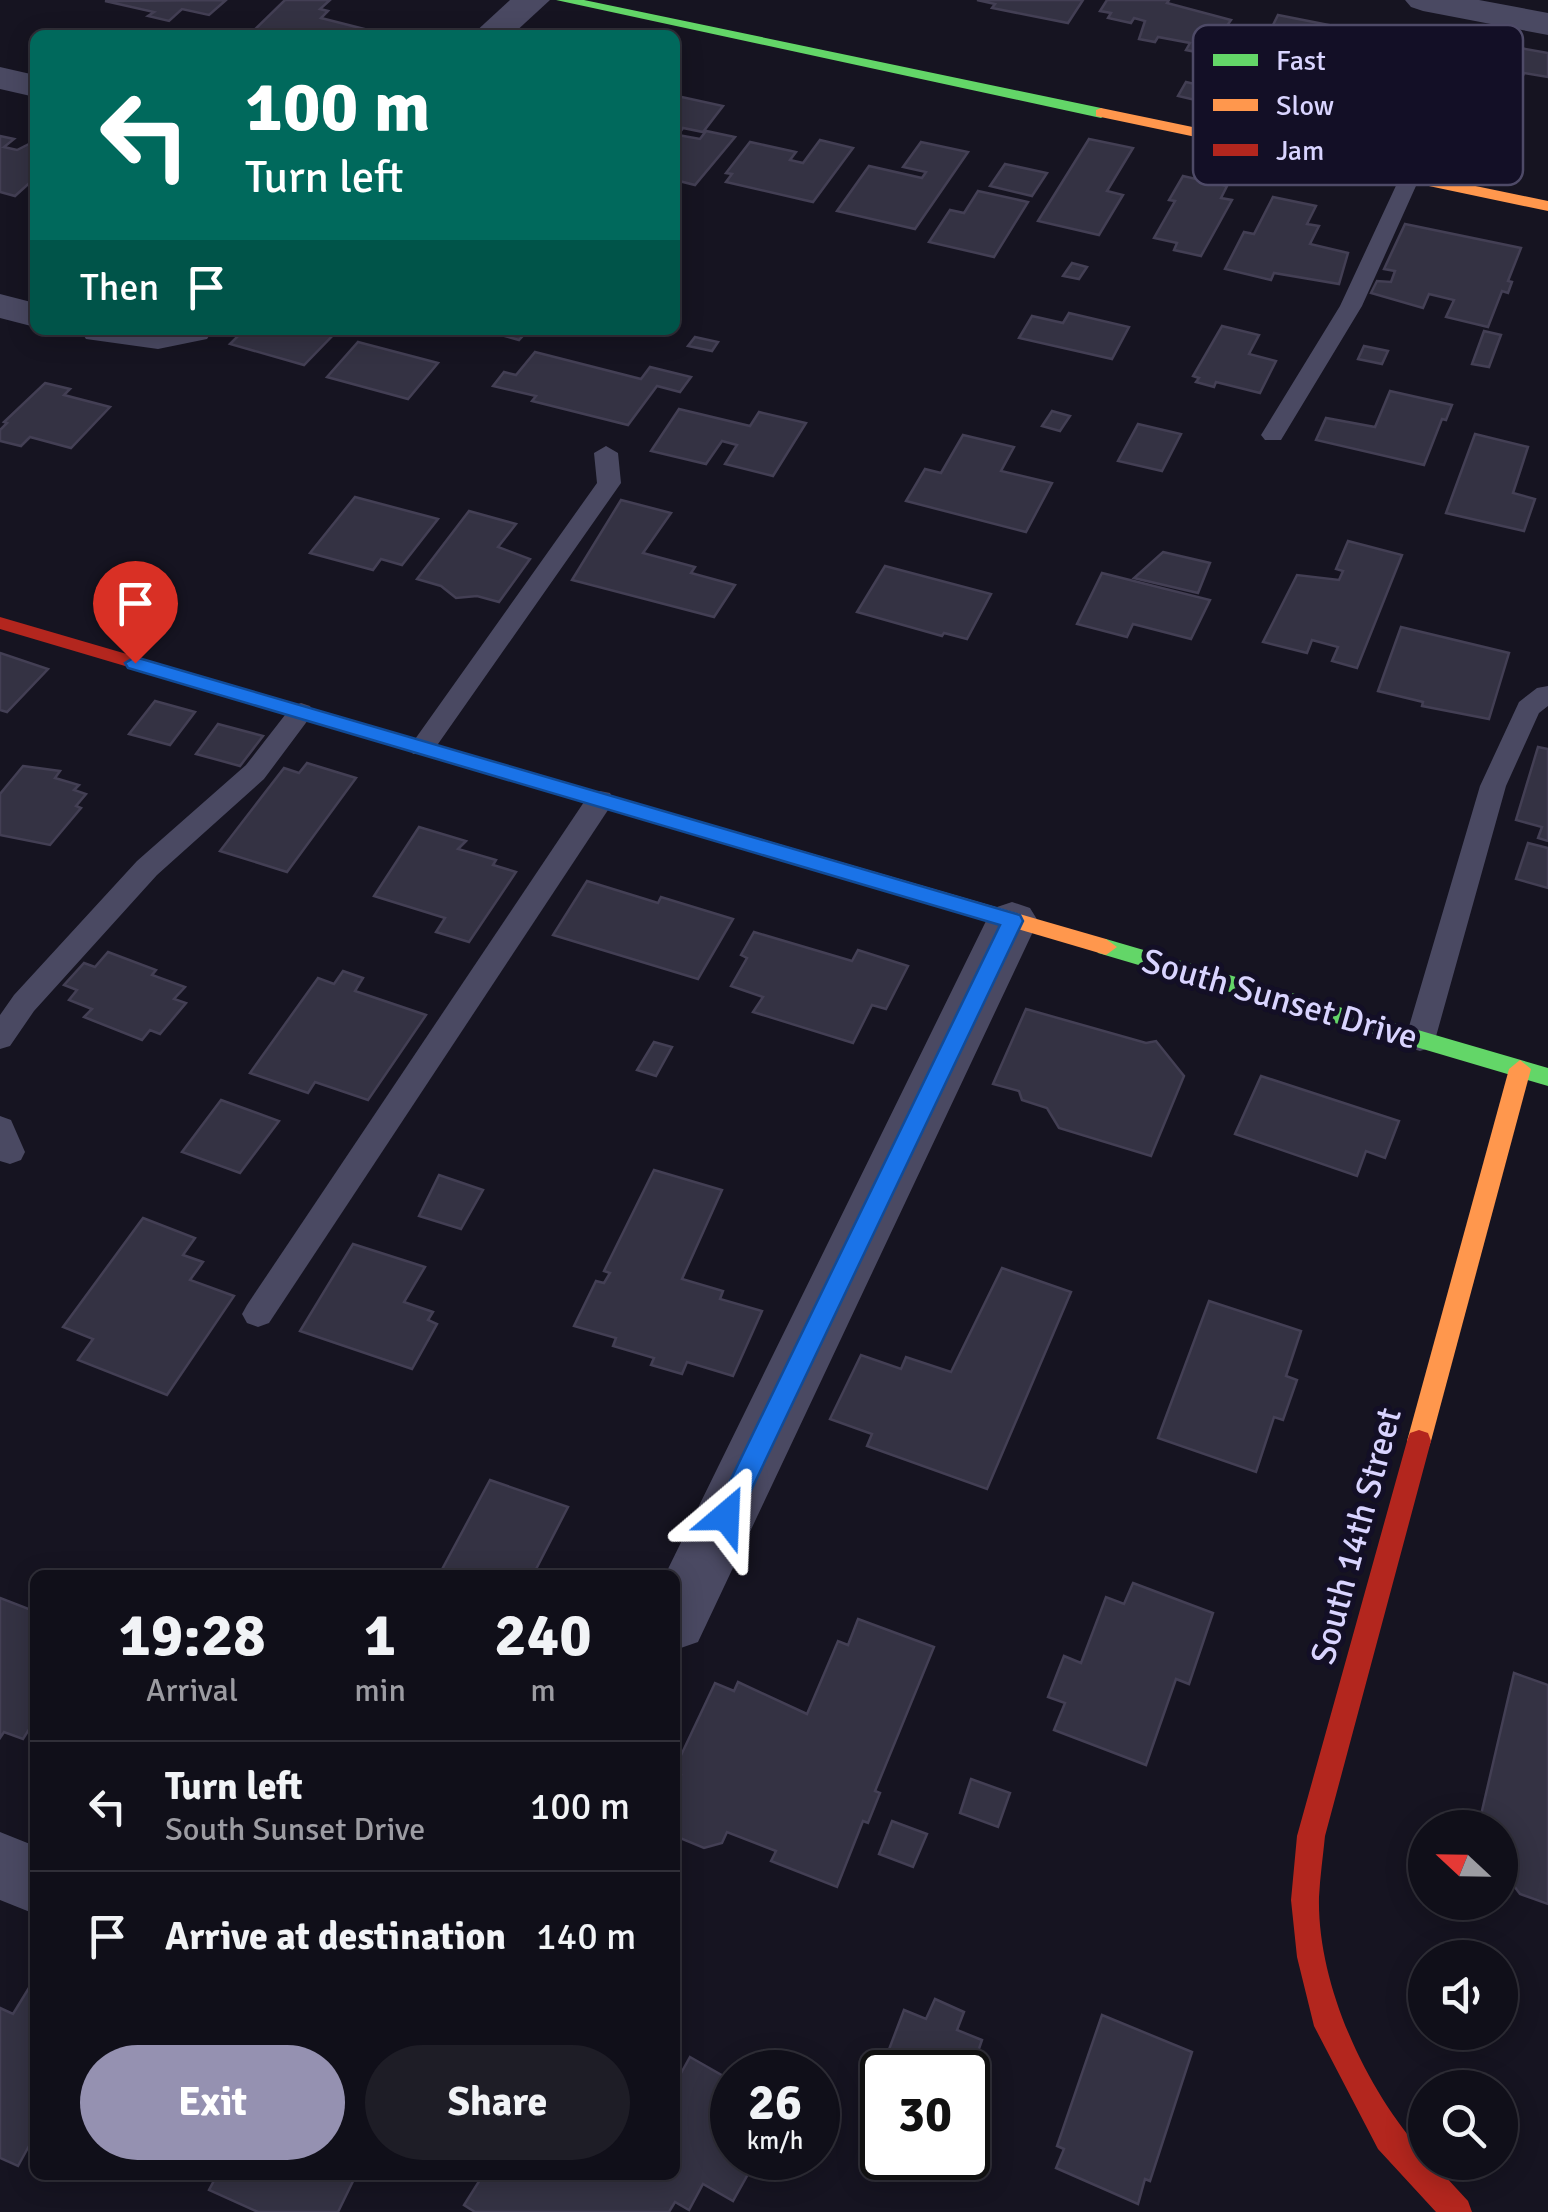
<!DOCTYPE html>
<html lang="en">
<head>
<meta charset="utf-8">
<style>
	:root { --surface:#100f19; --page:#1e1d26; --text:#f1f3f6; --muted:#9c9ca2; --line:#302f38; --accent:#9591b1 }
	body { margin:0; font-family:Signika,sans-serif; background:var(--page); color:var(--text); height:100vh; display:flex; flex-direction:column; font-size:38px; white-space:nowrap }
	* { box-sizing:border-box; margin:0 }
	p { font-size:32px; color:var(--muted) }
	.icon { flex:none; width:55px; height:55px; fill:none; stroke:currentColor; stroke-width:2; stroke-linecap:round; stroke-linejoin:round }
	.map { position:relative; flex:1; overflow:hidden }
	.details { position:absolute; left:30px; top:1570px; width:650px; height:610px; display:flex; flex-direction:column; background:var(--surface); border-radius:15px; box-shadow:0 5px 25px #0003,0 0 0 2px var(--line) }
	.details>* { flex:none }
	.banner { position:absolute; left:30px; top:30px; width:650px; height:305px; border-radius:15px; box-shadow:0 5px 25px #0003,0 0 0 2px var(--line); background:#00695c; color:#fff; overflow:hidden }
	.needle { width:65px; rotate:292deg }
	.fabs { position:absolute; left:1408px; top:1810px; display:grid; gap:20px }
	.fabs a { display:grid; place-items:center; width:110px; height:110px; border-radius:50%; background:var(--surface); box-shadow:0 5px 25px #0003,0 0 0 2px var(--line); font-size:50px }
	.speed { position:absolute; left:710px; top:2050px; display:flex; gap:20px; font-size:50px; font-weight:700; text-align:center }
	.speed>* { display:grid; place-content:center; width:130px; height:130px; border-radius:50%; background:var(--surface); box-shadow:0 5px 25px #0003,0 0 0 2px var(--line); line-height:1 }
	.speed small { font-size:25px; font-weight:400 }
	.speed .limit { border:5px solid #111; border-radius:15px; background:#fff; color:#111 }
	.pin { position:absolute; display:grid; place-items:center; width:85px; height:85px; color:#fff; margin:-102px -42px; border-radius:50% 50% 50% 0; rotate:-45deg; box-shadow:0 0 10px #0007 }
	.pin .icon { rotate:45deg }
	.me { position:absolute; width:110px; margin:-55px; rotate:26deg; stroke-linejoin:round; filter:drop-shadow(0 0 8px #0008) }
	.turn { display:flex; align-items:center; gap:35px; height:210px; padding:0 50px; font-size:45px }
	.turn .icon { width:130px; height:130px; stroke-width:2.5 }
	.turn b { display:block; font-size:70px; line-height:85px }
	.then { display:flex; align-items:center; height:95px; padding:0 50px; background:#0003; gap:20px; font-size:38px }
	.eta { display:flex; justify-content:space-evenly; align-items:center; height:170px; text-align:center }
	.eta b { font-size:60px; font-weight:800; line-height:70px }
	.button { display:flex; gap:20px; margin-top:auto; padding:20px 50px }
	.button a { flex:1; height:115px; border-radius:60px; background:var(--accent); color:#fff; font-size:40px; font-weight:800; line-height:115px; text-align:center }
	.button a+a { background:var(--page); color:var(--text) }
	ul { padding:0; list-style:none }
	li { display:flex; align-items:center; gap:30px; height:130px; padding:0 50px; border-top:2px solid var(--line) }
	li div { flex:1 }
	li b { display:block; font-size:38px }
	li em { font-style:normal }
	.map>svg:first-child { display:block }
	.building { fill:#343243; stroke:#433f54; stroke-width:2.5 }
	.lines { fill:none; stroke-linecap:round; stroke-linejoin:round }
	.lane { fill:#4a4962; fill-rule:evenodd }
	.street { fill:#4a4962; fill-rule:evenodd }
	.fast { fill:#63d668; fill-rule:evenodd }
	.slow { fill:#ff974d; fill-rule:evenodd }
	.jam { fill:#b3261e; fill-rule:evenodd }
	.route { fill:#1a73e8; stroke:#114b97; stroke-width:2.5 }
	.labels { text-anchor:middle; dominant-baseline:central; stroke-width:10; stroke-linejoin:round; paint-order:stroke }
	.street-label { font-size:35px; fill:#d9d4ff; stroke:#130f26 }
	.key { fill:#130f26; stroke:#4e4a67; stroke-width:2.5 }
	.key-label { font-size:28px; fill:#d9d4ff }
</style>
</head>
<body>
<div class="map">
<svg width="1548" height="2212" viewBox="0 0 1548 2212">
	<rect width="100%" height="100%" fill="#161421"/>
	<g class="building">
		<polygon points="226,0 209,15 182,9 169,21 148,16 154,12 105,1"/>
		<polygon points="285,0 330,0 320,9 328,11 321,18 388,35 249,35"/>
		<polygon points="977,0 1083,0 1068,23 992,8 995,4"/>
		<polygon points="1107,0 1169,0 1167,3 1231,20 1207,54 1186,50 1190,43 1158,37 1155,42 1139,39 1145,21 1134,18 1131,23 1108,18 1111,13 1100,11"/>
		<polygon points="1278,15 1349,29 1390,34 1379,51 1385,52 1383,56 1377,55 1374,61 1303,48 1286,61 1252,50 1267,37"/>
		<polygon points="1434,41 1500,53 1503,45 1548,53 1548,77 1524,73 1519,86 1471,77 1467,87 1437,82 1441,71 1423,68"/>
		<polygon points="1186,82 1208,87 1200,101 1178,96"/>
		<polygon points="677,96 723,106 703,132 683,128 678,135 700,139 706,131 735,137 695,185 675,180"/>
		<polygon points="0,136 14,139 4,147 17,150 35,141 35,178 15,196 0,192"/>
		<polygon points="1089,139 1133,148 1107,191 1123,195 1099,235 1038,221"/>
		<polygon points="820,140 853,148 813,202 726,182 732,174 726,173 750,142 796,152 790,160 803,163"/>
		<polygon points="921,142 968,152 915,229 837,211 869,166 922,178 926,172 903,167"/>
		<polygon points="1005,164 1047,173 1032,196 990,186"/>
		<polygon points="1183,176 1227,186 1221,198 1232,200 1201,256 1174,250 1177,243 1154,238 1175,201 1169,200"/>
		<polygon points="978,191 1028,202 994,257 929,242 950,210 964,213"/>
		<polygon points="1273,197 1316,206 1307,224 1319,226 1310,244 1348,253 1339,284 1274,273 1271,280 1225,269 1244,232 1254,234"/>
		<polygon points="1405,224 1521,248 1508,281 1512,282 1508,293 1502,291 1488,327 1446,317 1454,300 1429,294 1423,308 1371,293 1377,281 1391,282 1395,271 1384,269"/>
		<polygon points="1072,263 1087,267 1079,279 1063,276"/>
		<polygon points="1069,313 1129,327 1112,359 1019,338 1032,316 1063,323"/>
		<polygon points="1222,326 1259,335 1249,354 1276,361 1260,393 1216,382 1214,387 1196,382 1199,378 1193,376"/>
		<polygon points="244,330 338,330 304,365 230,344"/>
		<polygon points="483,330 528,330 519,340"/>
		<polygon points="1484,331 1501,335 1489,367 1472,364"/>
		<polygon points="695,337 718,342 712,351 688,346"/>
		<polygon points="358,342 438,363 408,399 327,377"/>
		<polygon points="1364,346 1388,351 1382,364 1358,359"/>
		<polygon points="535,352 641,379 650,367 691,377 680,392 657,386 628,425 532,401 536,396 493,386 504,372 516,375"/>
		<polygon points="45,383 70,389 64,395 110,407 71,448 30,437 21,446 0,441 0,430 7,423 4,422"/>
		<polygon points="1390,391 1452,405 1446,420 1442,419 1424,465 1316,440 1326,418 1375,427"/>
		<polygon points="679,409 750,426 759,412 806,423 773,476 725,464 737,445 722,441 706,464 651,451"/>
		<polygon points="1052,411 1070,416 1060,431 1042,426"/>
		<polygon points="1138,424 1181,434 1162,471 1118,461"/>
		<polygon points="1475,434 1528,447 1513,493 1535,499 1524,531 1446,513"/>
		<polygon points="963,435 1014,447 1001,471 1052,483 1026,532 906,501 925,469 941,473"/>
		<polygon points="355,497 438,519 402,565 381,559 373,570 310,553"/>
		<polygon points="621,500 671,513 643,553 695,567 691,573 735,585 714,617 572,580"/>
		<polygon points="469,511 516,524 498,547 530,559 499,602 477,596 456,598 441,586 417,579"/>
		<polygon points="1348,541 1402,555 1357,668 1332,661 1338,647 1312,640 1307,653 1263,642 1297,575 1339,580 1343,571 1336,569"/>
		<polygon points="1163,552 1210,563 1198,593 1134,578"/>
		<polygon points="885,566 991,594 967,639 944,633 942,636 857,612"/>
		<polygon points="1102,573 1210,600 1191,639 1133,624 1127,637 1077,624"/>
		<polygon points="1401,627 1509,653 1489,719 1422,706 1423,702 1378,691"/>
		<polygon points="0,653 48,669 7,712 0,710"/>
		<polygon points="155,701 195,712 170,745 129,734"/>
		<polygon points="218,724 263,736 240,766 196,754"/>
		<polygon points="1538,747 1548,749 1548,841 1538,838 1542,827 1516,820"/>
		<polygon points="307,763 356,778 287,872 220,851 284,768 299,773"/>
		<polygon points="23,766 60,771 55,778 79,785 74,790 86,794 76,806 81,808 50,845 0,835 0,794"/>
		<polygon points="419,827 466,841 458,849 496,860 493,865 516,872 469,942 436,932 445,918 374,896"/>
		<polygon points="1528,843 1548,848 1548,888 1516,879"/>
		<polygon points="587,881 658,903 661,897 733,919 698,979 553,935"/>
		<polygon points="754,932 852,961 858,950 908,966 886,1009 872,1005 853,1043 753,1012 763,997 731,986 747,958 741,955"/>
		<polygon points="108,952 156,970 152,975 185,987 174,999 186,1003 160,1034 150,1030 142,1040 84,1017 92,1009 69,1000 77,990 64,985 84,963 95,967"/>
		<polygon points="343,971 363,978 355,991 426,1015 368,1100 315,1082 308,1093 250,1073 318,978 334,984"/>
		<polygon points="1026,1009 1146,1043 1156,1041 1184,1076 1151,1156 1059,1128 1047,1108 1022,1100 1019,1091 993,1084"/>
		<polygon points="654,1042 672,1047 656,1076 637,1070"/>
		<polygon points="1261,1076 1399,1121 1385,1158 1366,1151 1357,1176 1235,1134"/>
		<polygon points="221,1100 279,1121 240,1173 182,1152"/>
		<polygon points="654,1170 722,1190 682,1279 723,1291 720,1299 762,1311 733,1376 687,1362 682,1374 651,1365 654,1358 613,1346 616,1338 574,1326 596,1281 604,1283 610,1273 604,1271"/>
		<polygon points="439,1175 483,1190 461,1229 419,1216"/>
		<polygon points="143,1218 195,1238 183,1255 203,1262 190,1280 234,1296 167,1395 78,1360 93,1339 63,1327"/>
		<polygon points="353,1244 425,1267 404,1302 433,1312 428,1320 437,1324 412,1369 300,1331"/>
		<polygon points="1002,1268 1071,1292 987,1489 867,1446 872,1434 830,1419 861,1355 901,1369 906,1357 951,1372"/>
		<polygon points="1209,1301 1301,1331 1286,1376 1297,1380 1283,1420 1274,1417 1256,1472 1158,1438"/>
		<polygon points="490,1480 568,1507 533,1575 439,1575"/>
		<polygon points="1133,1583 1213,1613 1189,1684 1176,1679 1146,1765 1054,1730 1065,1703 1048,1697 1064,1656 1081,1663 1106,1597 1124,1604"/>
		<polygon points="0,1598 31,1610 35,1603 35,1720 23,1739 4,1732 0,1738"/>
		<polygon points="858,1619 934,1647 875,1791 880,1793 868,1823 863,1821 837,1887 771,1861 776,1851 727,1832 722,1843 704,1848 675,1836 675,1788 681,1775 675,1772 675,1768 715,1683 734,1691 738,1682 807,1714 838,1641 848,1645"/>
		<polygon points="1514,1673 1548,1685 1548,1904 1520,1894 1508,1878 1500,1875 1500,1828 1478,1828"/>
		<polygon points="971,1779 1010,1793 998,1827 960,1813"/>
		<polygon points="892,1821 927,1834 913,1867 879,1854"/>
		<polygon points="35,1978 35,2135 18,2166 0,2158 0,2008 13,2014"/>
		<polygon points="935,1999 964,2012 957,2030 982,2040 968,2081 968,2072 882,2072 882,2098 872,2094 904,2010 926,2019"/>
		<polygon points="1102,2015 1192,2052 1150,2181 1145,2179 1138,2204 1056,2168 1064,2149 1057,2146"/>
		<polygon points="690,2057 732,2081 732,2158 757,2158 733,2201 703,2184 689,2210 675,2202 669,2212 475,2212 464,2205 483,2175 675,2175 675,2084"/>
		<polygon points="217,2175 356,2175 338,2212 258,2212 209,2190"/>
	</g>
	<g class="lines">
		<g class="lane">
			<polygon points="1410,171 1420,177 1362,306 1281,440 1265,440 1261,435 1340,306 1400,177"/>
			<polygon points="606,446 618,453 621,483 431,754 413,754 409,748 413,742 597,483 594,453"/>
			<polygon points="1548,686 1548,706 1539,713 1506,786 1435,1040 1430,1048 1420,1051 1410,1048 1405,1040 1480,786 1519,702 1537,688"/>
			<polygon points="301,703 310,706 314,712 264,779 157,875 34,1011 10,1046 0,1049 0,1015 14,995 137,861 246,765 292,706"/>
			<polygon points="600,791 610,793 614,800 610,807 269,1323 258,1327 247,1323 242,1314 247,1305 590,793"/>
			<polygon points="0,1116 11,1120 25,1152 21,1160 10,1164 0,1161"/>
		</g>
		<g class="street">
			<polygon points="510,0 550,0 512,35 472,35"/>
			<polygon points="1405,0 1479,0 1548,13 1548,35 1423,11 1411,7"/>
			<polygon points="0,67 35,75 35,97 0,89"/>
			<polygon points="0,294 35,303 35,327 0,318"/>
			<polygon points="80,330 213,330 207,339 158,349 86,339"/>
			<polygon points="1012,902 1030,908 1038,921 698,1642 675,1650 675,1575 665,1575 986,921 994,908"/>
			<polygon points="0,1832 35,1846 35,1914 0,1900"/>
		</g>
		<g class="fast">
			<polygon points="556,0 584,0 1101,108 1109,113 1101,118"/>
			<polygon points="1106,939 1548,1068 1548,1086 1098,953 1095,947 1098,941"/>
		</g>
		<g class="slow">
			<polygon points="1101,108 1548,201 1548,211 1096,116 1096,110"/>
			<polygon points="592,790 1106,939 1117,947 1106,955 585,802 582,797 585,792"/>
			<polygon points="1520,1060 1531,1069 1431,1441 1428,1449 1419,1452 1410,1449 1407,1441 1509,1069"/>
		</g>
		<g class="jam">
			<polygon points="0,617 599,792 602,797 592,804 0,629"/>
			<path d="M1419 1430 1428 1433 1431 1441 1325 1836C1323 1856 1320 1877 1319 1897 1317 1985 1367 2092 1425 2155V2162H1432L1468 2201 1472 2212H1436L1378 2149 1314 2026 1297 1957 1291 1900 1297 1836 1407 1441 1410 1433Z"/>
		</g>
	</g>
	<polygon class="route" points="135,657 1020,915 1023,921 735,1524 726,1527 716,1524 713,1516 1000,925 128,668 125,663"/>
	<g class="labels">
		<g class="street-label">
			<text transform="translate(1280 999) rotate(16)">South Sunset Drive</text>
			<text transform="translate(1356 1536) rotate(-75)">South 14th Street</text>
		</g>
	</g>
	<rect x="1193" y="25" width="330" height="160" rx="15" class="key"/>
	<rect x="1213" y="54" width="45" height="12" fill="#63d668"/>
	<rect x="1213" y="99" width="45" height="12" fill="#ff974d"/>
	<rect x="1213" y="144" width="45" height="12" fill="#b3261e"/>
	<g class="key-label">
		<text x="1276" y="70">Fast</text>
		<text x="1276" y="115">Slow</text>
		<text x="1276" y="160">Jam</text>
	</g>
</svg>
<div class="fabs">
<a><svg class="needle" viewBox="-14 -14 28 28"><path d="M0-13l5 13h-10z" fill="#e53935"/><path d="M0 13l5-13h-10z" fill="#9c9ca2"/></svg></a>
<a><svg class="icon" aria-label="sound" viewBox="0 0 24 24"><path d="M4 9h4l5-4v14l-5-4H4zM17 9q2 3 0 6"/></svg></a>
<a><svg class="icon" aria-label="search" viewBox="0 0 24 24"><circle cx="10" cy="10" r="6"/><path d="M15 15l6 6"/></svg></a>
</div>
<div class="speed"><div>26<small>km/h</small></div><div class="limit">30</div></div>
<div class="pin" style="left:135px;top:663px;background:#d93025"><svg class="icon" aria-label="arrive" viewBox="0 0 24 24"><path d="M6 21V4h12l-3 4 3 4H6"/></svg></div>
<svg class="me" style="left:726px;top:1516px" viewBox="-20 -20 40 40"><path d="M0-17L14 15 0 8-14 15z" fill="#1a73e8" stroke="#fff" stroke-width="4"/></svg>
<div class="banner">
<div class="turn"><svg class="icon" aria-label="left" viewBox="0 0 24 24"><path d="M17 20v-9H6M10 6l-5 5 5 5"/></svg><div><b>100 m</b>Turn left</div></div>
<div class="then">Then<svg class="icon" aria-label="arrive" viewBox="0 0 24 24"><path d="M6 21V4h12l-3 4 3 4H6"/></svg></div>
</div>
<section class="details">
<div class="eta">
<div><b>19:28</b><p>Arrival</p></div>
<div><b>1</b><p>min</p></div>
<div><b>240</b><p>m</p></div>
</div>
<ul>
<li><svg class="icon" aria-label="left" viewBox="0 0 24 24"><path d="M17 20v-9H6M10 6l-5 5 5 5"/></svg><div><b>Turn left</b><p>South Sunset Drive</p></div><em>100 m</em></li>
<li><svg class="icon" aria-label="arrive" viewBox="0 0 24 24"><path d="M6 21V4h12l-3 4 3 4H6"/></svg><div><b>Arrive at destination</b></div><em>140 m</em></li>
</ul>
<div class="button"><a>Exit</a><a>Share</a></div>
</section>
</div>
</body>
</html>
